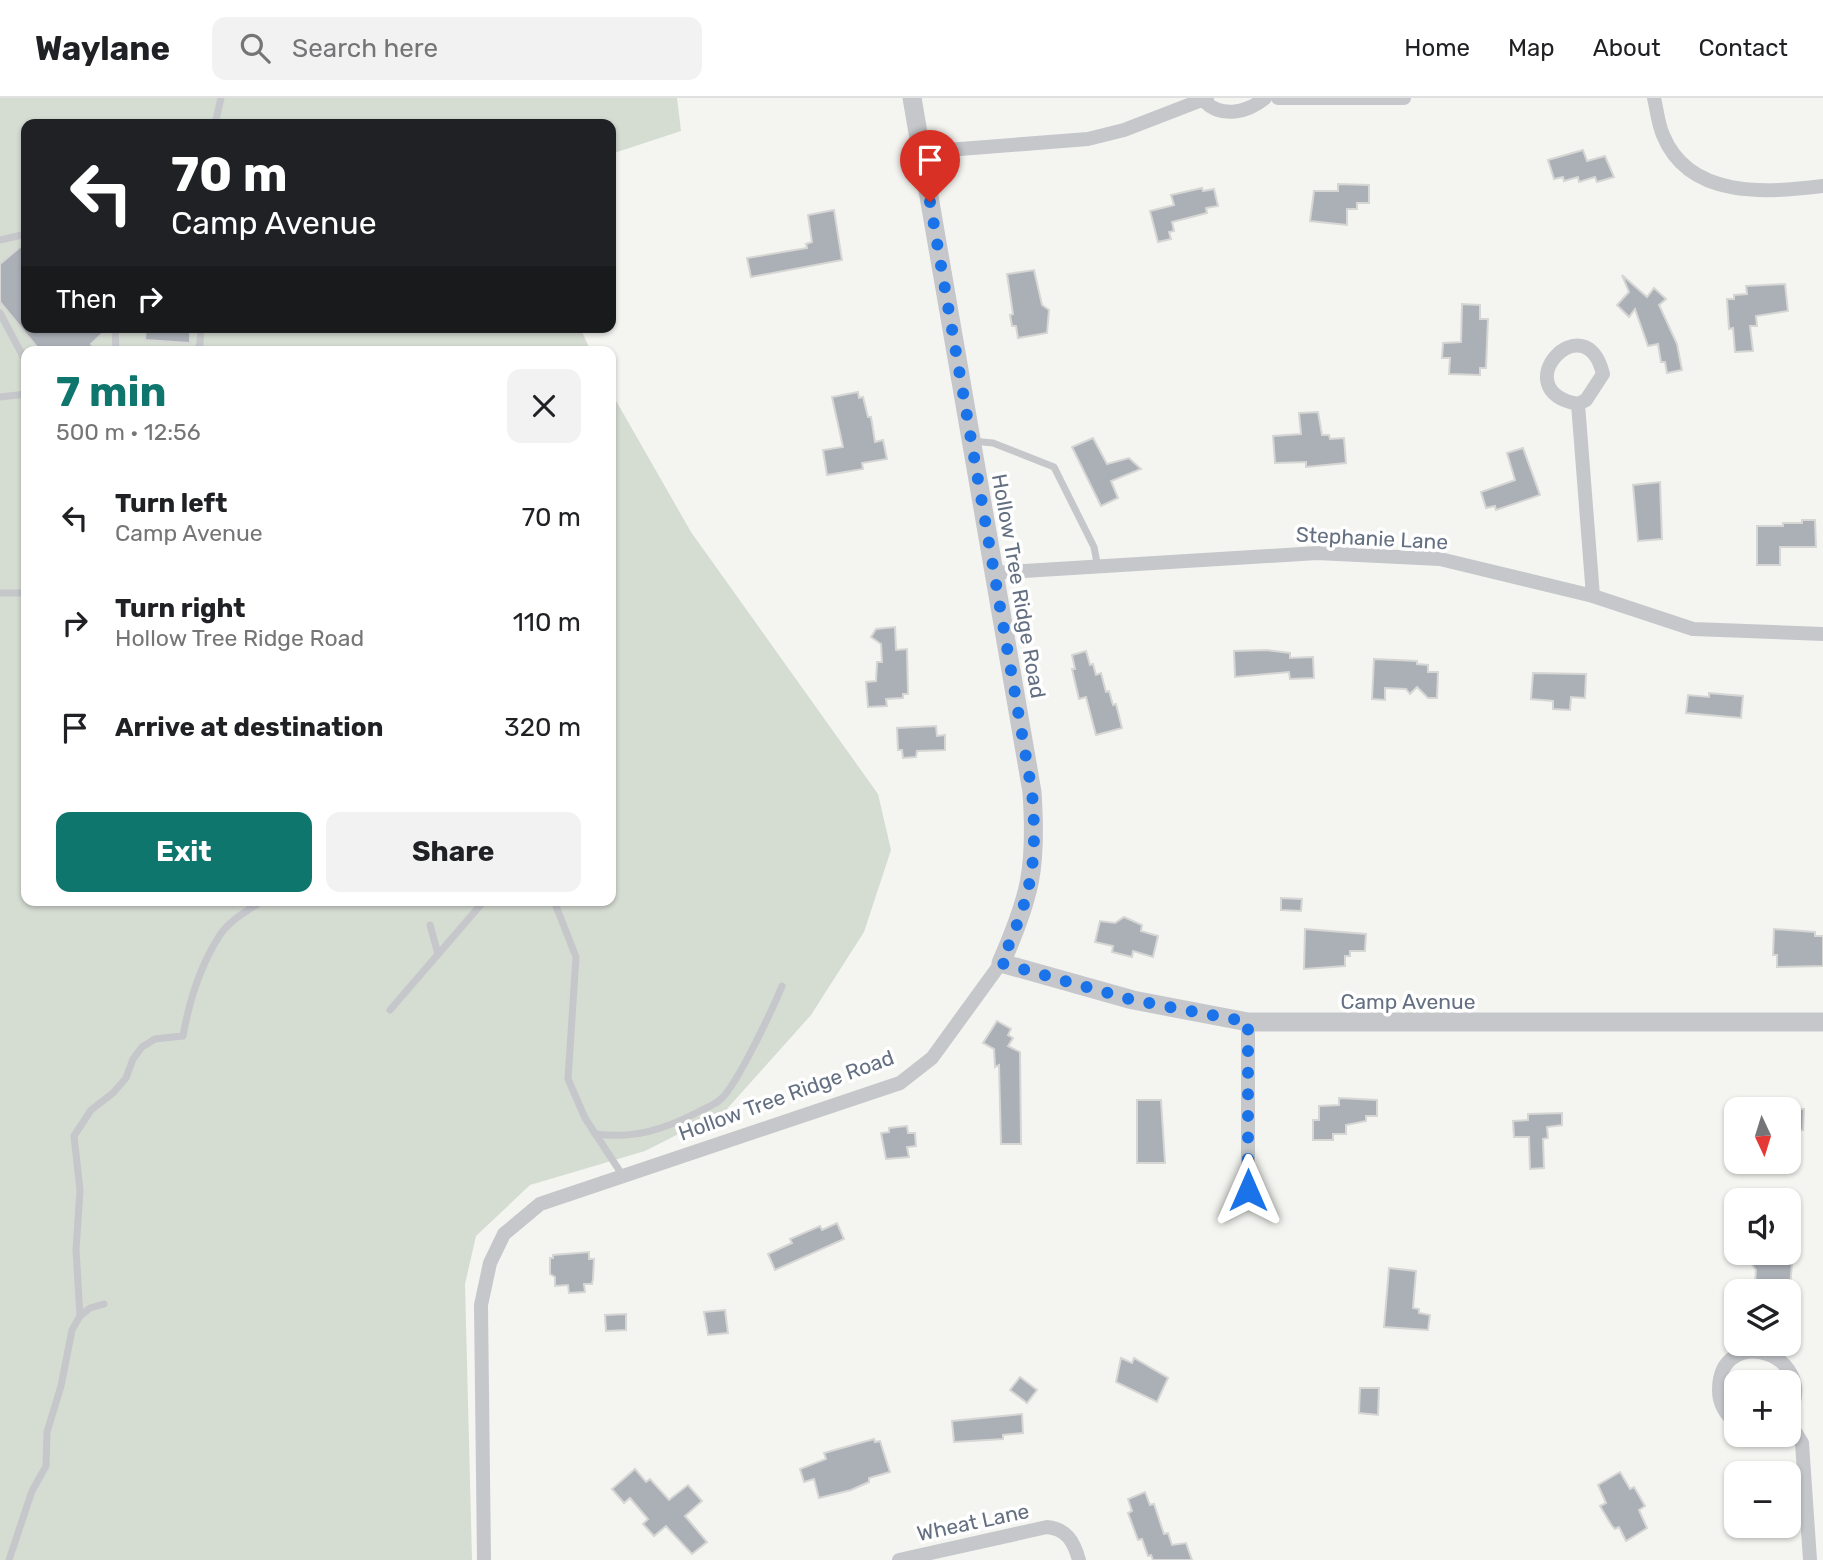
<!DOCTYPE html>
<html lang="en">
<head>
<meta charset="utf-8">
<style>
	:root { --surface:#fff; --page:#f2f2f2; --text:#202124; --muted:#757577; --line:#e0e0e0; --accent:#0f766e }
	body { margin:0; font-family:Rubik,sans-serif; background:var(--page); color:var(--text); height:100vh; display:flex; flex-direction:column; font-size:26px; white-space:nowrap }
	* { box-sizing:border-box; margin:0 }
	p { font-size:23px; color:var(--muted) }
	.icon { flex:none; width:38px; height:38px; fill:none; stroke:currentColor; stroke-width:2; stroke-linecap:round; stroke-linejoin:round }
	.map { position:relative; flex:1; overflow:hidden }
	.panel { position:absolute; left:21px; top:248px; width:595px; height:560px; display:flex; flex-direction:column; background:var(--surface); border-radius:14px; box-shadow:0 2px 5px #0004 }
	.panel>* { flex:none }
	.guide { position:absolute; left:21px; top:21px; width:595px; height:214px; border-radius:14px; box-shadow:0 2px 5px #0004; background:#202124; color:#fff; overflow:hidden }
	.needle { width:46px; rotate:176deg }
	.tools { position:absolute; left:1724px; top:999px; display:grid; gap:14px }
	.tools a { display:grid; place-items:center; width:77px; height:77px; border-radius:14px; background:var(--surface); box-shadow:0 2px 5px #0004; font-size:35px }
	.pin { position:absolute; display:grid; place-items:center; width:60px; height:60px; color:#fff; margin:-72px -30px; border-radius:50% 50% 50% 0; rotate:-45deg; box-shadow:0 0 7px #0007 }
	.pin .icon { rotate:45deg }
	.me { position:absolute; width:77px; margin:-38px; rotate:0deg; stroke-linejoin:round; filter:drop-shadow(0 0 5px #0008) }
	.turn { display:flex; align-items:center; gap:24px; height:147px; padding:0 35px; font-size:32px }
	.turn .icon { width:91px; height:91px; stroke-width:2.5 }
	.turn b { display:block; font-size:49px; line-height:60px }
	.then { display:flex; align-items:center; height:66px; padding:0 35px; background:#0003; gap:14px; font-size:26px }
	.round { display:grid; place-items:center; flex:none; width:74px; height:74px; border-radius:14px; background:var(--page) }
	.head { display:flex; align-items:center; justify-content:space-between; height:119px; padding:0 35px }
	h1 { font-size:42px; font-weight:700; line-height:52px; color:var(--accent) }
	.button { display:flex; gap:14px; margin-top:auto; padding:14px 35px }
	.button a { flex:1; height:80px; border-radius:14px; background:var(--accent); color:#fff; font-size:28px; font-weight:700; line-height:80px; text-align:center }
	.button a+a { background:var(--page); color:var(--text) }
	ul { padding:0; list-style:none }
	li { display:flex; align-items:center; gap:21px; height:105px; padding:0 35px }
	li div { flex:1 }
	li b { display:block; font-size:26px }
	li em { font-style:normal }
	header { display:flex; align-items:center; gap:42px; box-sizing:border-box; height:98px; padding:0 35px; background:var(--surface); border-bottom:2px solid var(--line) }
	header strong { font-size:33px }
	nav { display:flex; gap:38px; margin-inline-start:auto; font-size:24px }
	.search { width:490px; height:63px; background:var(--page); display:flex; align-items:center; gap:18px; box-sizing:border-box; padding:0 24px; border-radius:14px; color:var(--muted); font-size:26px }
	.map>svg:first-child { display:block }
	.green { fill:#d5dcd2 }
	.building { fill:#abb0b7; stroke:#d6d6d4; stroke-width:2 }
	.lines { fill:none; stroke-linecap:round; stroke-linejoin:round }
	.service { stroke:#c5c7cb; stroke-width:7 }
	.minor { stroke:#c5c7cb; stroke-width:14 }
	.tertiary { stroke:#c5c7cb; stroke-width:19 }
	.route { stroke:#1a73e8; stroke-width:12; stroke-dasharray:0 21.6 }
	.labels { text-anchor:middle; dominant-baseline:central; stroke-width:7; stroke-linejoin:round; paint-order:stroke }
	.street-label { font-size:21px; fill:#647082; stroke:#fff }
</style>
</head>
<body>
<header>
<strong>Waylane</strong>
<div class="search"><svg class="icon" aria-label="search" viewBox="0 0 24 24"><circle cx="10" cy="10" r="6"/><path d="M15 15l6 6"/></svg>Search here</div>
<nav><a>Home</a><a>Map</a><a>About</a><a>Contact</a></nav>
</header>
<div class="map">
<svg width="1823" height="1462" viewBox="0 0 1823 1462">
	<rect width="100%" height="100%" fill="#f4f5f1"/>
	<polygon class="green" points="0,0 677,0 681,33 611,56 611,26 26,26 26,229 580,229 591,254 26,254 26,803 611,803 611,294 691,434 878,696 891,752 864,834 811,917 726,1012 645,1053 530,1087 476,1138 465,1186 472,1462 0,1462"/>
	<g class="building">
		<polygon points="1583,52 1587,63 1605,58 1614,79 1597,84 1595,79 1579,84 1578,79 1564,83 1563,79 1554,81 1548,62"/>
		<polygon points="1338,86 1369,87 1369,105 1357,105 1357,111 1347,111 1347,127 1310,123 1314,93 1338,93"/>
		<polygon points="1202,90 1203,93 1214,91 1218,108 1206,110 1207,115 1172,124 1174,133 1169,134 1171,141 1158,144 1150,113 1174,107 1171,97"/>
		<polygon points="834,112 842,162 751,179 747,160 807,150 806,146 812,144 808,117"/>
		<polygon points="26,144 26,229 109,229 91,246 98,254 41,254 0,204 0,166"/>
		<polygon points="1034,172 1042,207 1049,212 1047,235 1018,240 1016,228 1012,228 1010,217 1013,216 1007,176"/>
		<polygon points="1622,177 1647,199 1654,190 1666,201 1659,207 1677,246 1682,272 1667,275 1665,264 1661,264 1658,246 1648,248 1635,211 1629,219 1617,207 1629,194"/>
		<polygon points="1785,186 1788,213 1756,218 1757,228 1750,228 1753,253 1735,254 1733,230 1729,231 1727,201 1734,201 1734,197 1747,196 1746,188"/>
		<polygon points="1462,206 1480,207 1480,221 1488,221 1486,270 1480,270 1480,277 1449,276 1450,260 1442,260 1443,245 1461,244"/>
		<polygon points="146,229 190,229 190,245 145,242"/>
		<polygon points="858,294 859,300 863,299 868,319 871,319 875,344 883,342 887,361 862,365 863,371 827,377 823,352 843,349 832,299"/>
		<polygon points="1318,314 1322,337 1329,337 1330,341 1344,340 1346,365 1306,369 1306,364 1275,365 1273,338 1301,336 1299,315"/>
		<polygon points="1093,340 1107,366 1129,360 1141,371 1111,383 1118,400 1101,408 1072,349"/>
		<polygon points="1523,350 1540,397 1496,412 1495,408 1486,410 1481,394 1515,382 1507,355"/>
		<polygon points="1660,384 1662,441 1638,443 1633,387"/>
		<polygon points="1802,422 1815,422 1816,449 1780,449 1780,467 1757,467 1757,428 1783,428 1783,425 1802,425"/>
		<polygon points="895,529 896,552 907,551 908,596 903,596 903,600 886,601 887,608 868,609 866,584 876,583 877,564 882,564 881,546 871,539 876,531"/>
		<polygon points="1267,552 1290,555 1290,560 1313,559 1314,580 1290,581 1289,574 1235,579 1234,553"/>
		<polygon points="1086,553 1090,567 1093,566 1096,577 1101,575 1106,594 1109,593 1113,607 1116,606 1122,630 1096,637 1086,599 1079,601 1072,571 1075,571 1072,557"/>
		<polygon points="1374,561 1417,563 1417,566 1428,567 1428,574 1438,574 1437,600 1428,600 1417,589 1410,596 1406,591 1385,590 1385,602 1372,601"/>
		<polygon points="1533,575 1586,576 1585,600 1571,599 1570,612 1553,611 1553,603 1531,601"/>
		<polygon points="1709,595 1743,598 1741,620 1686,615 1688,597 1709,599"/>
		<polygon points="936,628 937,638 945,637 945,652 917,653 916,659 903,660 902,652 898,652 897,630"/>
		<polygon points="1281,800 1302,801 1301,813 1281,812"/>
		<polygon points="1124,819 1142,827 1141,833 1158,838 1153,859 1133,853 1132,859 1112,854 1113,848 1095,844 1100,823 1115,825"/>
		<polygon points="1305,831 1366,836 1365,853 1350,853 1350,858 1345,858 1345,868 1304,871"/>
		<polygon points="1774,831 1815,834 1815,838 1823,838 1823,868 1777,869 1777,857 1773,857"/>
		<polygon points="997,923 1011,931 1008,937 1013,940 1008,948 1020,954 1021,1046 1001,1046 999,967 995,969 994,951 983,945"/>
		<polygon points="1339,1000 1377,1002 1377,1018 1366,1018 1366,1023 1346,1027 1346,1036 1333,1036 1333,1042 1313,1042 1313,1022 1319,1022 1319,1008 1339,1007"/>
		<polygon points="1137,1002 1161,1002 1165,1065 1137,1065"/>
		<polygon points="1788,1011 1804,1011 1803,1032 1788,1032"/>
		<polygon points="1562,1015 1562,1027 1547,1029 1548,1040 1543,1041 1544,1070 1530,1071 1529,1039 1514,1039 1513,1023 1528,1022 1528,1016"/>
		<polygon points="907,1028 908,1035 915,1035 916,1048 907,1049 909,1059 886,1061 881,1035 889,1034 889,1030"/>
		<polygon points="837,1125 844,1141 775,1172 768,1156 792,1145 790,1141 820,1128 822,1132"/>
		<polygon points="589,1154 589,1161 594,1161 593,1181 592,1186 584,1186 585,1194 569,1195 568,1187 555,1188 555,1179 550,1176 550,1160 553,1160 553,1157"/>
		<polygon points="1743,1155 1774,1155 1774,1163 1792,1165 1790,1190 1755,1186 1756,1172"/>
		<polygon points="1389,1170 1416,1173 1413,1210 1419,1211 1419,1215 1430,1217 1428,1232 1384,1229"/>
		<polygon points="725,1212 728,1235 708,1237 704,1214"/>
		<polygon points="626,1216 626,1232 606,1233 605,1217"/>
		<polygon points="1121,1260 1132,1265 1134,1260 1168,1280 1157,1304 1116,1284"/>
		<polygon points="1020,1279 1037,1292 1027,1305 1010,1292"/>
		<polygon points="1360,1290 1379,1290 1378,1317 1359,1315"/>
		<polygon points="1022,1316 1023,1335 1003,1337 1003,1341 954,1344 952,1323"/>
		<polygon points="874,1341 875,1344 880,1343 890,1374 869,1380 869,1384 851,1392 819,1400 814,1381 804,1384 800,1371 826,1361 824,1355"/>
		<polygon points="635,1371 646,1384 650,1381 669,1402 688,1387 702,1403 685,1418 707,1444 692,1456 666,1428 654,1438 643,1426 648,1421 630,1400 624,1405 612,1391"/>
		<polygon points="1620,1374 1630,1391 1634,1389 1645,1408 1639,1412 1647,1430 1626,1443 1619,1429 1615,1431 1612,1428 1600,1408 1606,1405 1598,1387"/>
		<polygon points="1145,1394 1150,1407 1154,1406 1164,1436 1168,1435 1172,1447 1186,1445 1192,1462 1153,1462 1151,1457 1148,1458 1142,1441 1138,1442 1128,1415 1132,1413 1128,1401"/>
	</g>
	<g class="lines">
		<g class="service">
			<polyline points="215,26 221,0"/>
			<polyline points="0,142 26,136"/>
			<polyline points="0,215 26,264"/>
			<polyline points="115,229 116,254"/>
			<polyline points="196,254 200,246 201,229"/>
			<polyline points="0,299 26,296"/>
			<polyline points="972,343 993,345 1054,369 1094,449 1098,470"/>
			<polyline points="0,495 26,495"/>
			<polyline points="554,803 576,859 568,981 585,1020 623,1078"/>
			<polyline points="430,827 438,856"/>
			<polyline points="390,912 484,803"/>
			<path d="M595 1036C634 1041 663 1032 698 1014 705 1010 715 1007 721 1001 737 987 773 910 782 888"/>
			<path d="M80 1218 76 1152 80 1092 74 1038 91 1012 113 995 126 980 133 961 142 949 155 941 183 938C189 904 201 866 220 837 230 822 247 813 262 803"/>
			<polyline points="9,1462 32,1393 46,1368 47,1334 61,1288 72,1232 80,1218 90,1210 104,1206"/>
		</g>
		<g class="minor">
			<polyline points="1278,0 1404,0"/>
			<path d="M1654 0C1657 12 1658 26 1663 37 1689 101 1766 95 1823 88"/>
			<path d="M1204 3C1222 21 1248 14 1265 0"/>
			<polyline points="921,54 1088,41 1124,32 1207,0"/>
			<path d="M1578 306 1586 302 1603 276C1585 203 1503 292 1578 306L1593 498"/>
			<polyline points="993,475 1317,455 1440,461 1593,498 1693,531 1823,536"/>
			<polyline points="1248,924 1248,1092"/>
			<polyline points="1788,1322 1802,1345 1810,1462"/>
			<path d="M1736 1324C1725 1317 1719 1305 1719 1292 1719 1224 1823 1255 1788 1318"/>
			<polyline points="484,1462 481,1207 490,1165 504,1136 540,1106 900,985 932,960 1001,865"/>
			<path d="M899 1462 1047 1429C1067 1431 1074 1444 1079 1462"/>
		</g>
		<path class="tertiary" d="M912 0 1032 694C1037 769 1031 797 1001 865L1133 902 1248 924H1823"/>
	</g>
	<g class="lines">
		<path class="route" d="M930 104 1032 694C1038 769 1031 797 1001 865L1133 902 1248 924V1092"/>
	</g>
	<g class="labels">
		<g class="street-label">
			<text transform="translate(1372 440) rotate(3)">Stephanie Lane</text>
			<text transform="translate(1019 488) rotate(80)">Hollow Tree Ridge Road</text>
			<text x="1408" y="903">Camp Avenue</text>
			<text transform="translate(786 997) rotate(-20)">Hollow Tree Ridge Road</text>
			<text transform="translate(973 1424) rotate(-12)">Wheat Lane</text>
		</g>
	</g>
</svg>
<div class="tools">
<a><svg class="needle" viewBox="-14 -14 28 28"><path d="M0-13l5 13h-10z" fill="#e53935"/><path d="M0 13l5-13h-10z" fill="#757577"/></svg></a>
<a><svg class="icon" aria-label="sound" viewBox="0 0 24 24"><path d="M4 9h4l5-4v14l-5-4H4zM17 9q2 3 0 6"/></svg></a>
<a><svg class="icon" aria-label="layers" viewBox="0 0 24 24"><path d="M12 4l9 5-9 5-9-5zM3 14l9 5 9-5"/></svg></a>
<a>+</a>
<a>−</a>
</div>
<div class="pin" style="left:930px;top:104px;background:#d93025"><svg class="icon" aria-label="arrive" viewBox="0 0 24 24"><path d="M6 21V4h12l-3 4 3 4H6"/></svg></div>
<svg class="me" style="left:1248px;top:1092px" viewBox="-20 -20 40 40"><path d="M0-17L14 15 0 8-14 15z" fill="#1a73e8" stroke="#fff" stroke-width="4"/></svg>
<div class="guide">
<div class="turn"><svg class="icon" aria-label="left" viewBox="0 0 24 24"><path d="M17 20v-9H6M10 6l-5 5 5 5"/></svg><div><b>70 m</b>Camp Avenue</div></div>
<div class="then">Then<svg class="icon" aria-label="right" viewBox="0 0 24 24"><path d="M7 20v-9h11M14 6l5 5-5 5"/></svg></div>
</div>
<section class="panel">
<div class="head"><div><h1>7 min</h1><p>500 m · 12:56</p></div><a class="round"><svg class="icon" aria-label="close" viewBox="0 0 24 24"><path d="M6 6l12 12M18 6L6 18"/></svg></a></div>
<ul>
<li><svg class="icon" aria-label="left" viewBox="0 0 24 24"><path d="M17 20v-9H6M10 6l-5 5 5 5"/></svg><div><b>Turn left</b><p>Camp Avenue</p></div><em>70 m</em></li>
<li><svg class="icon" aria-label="right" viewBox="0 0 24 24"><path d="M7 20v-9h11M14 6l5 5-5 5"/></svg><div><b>Turn right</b><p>Hollow Tree Ridge Road</p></div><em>110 m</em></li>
<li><svg class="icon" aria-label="arrive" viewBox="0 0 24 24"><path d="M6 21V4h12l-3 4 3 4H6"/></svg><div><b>Arrive at destination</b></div><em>320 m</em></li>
</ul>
<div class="button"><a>Exit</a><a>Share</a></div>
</section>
</div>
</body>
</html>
